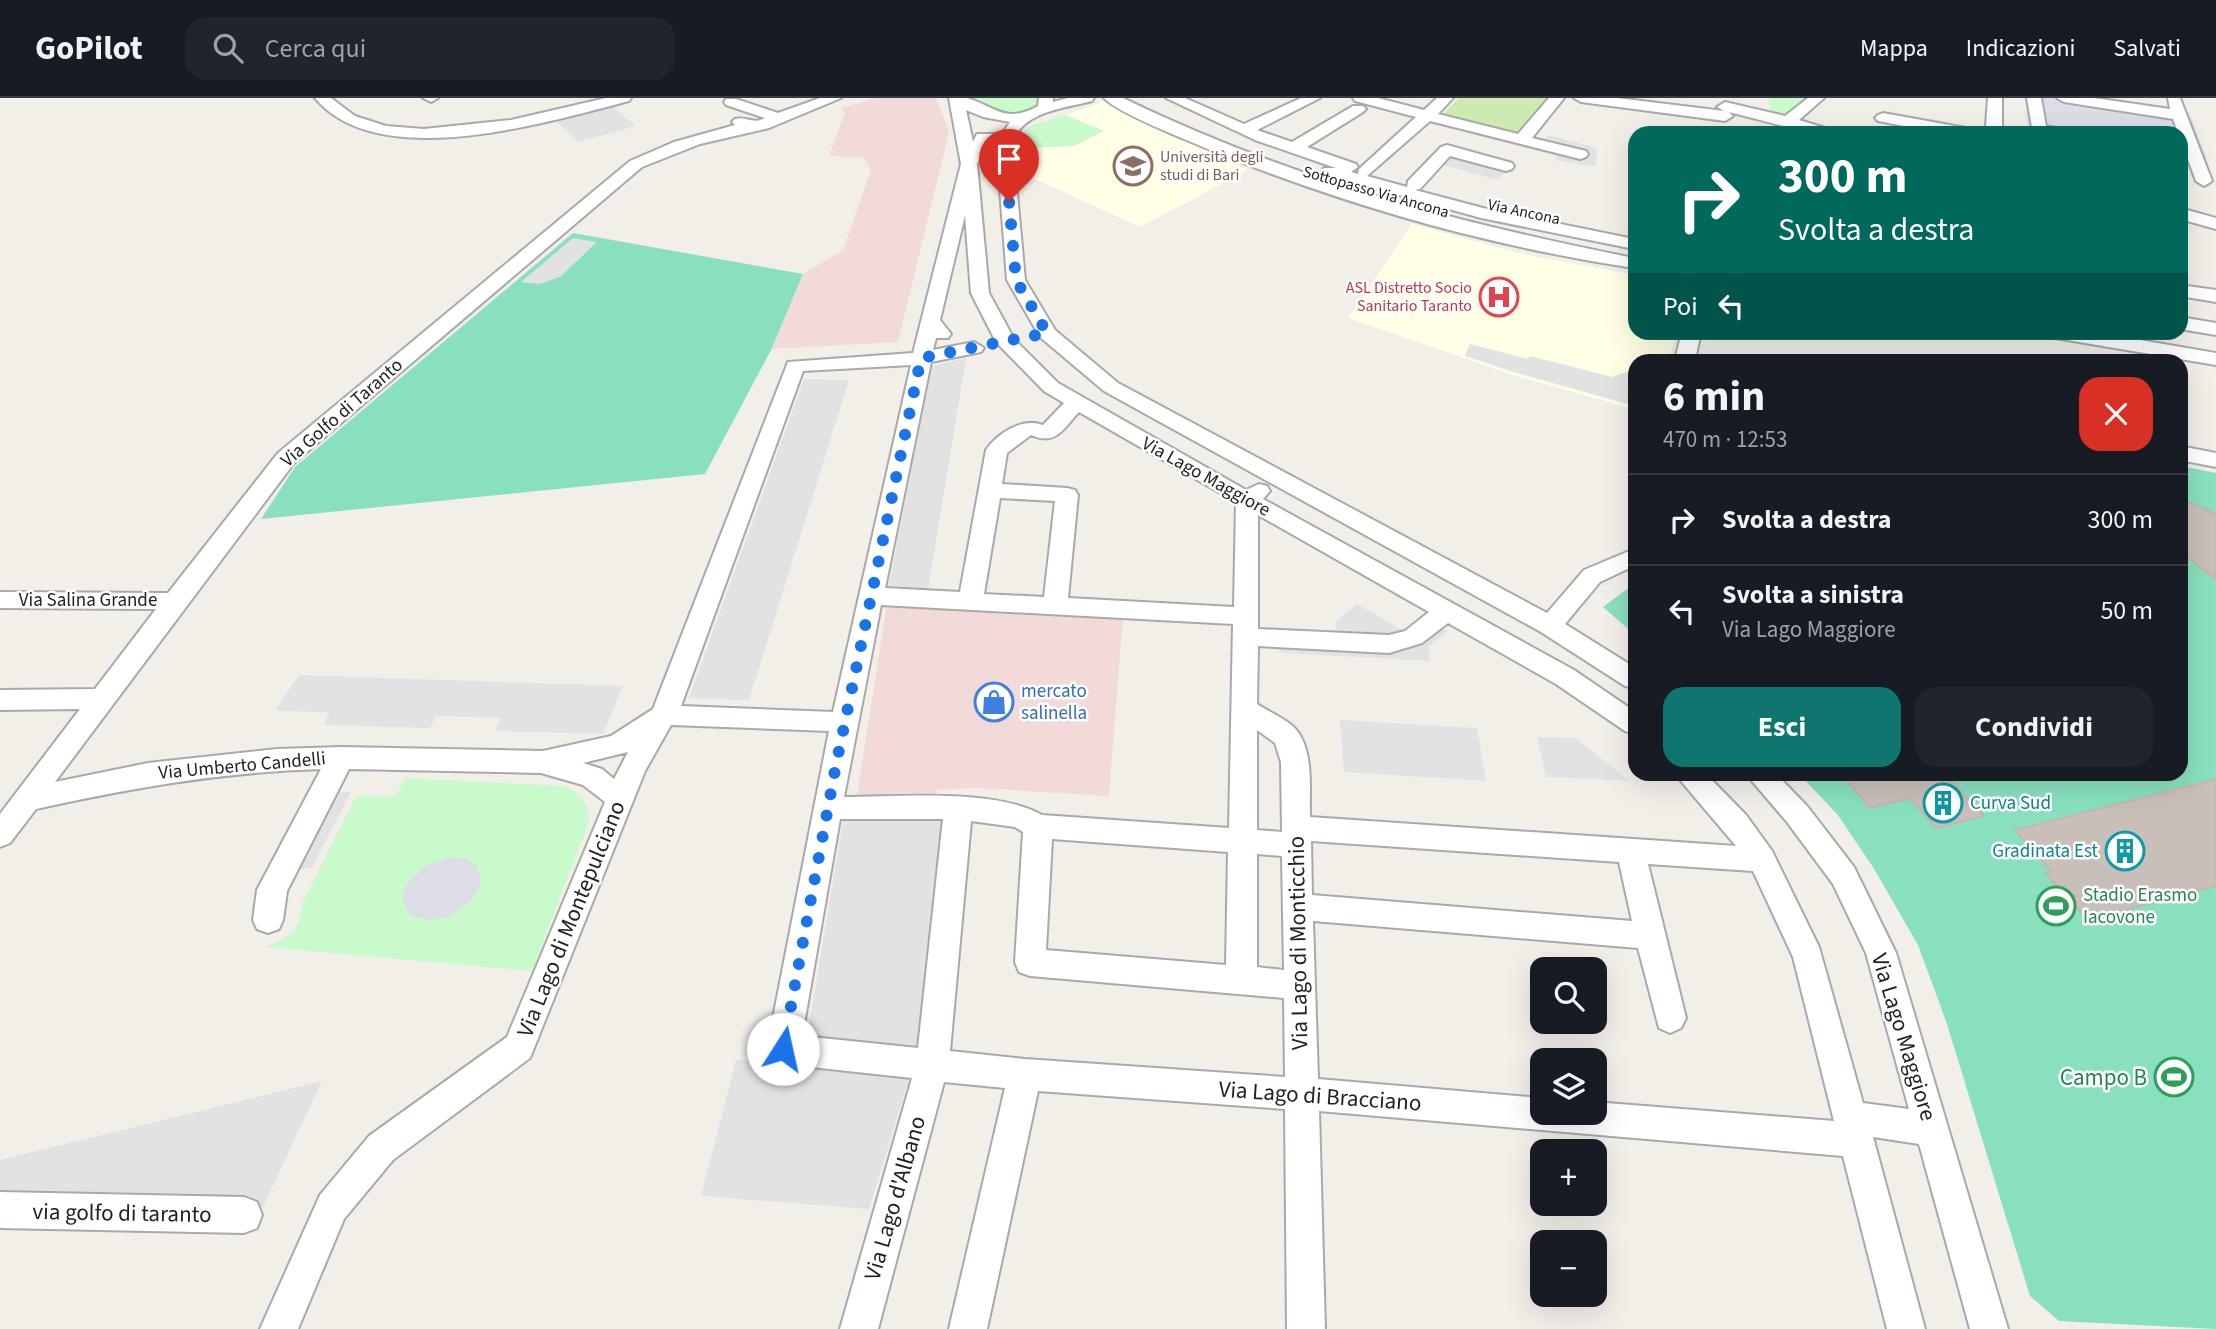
<!DOCTYPE html>
<html lang="it">
<head>
<meta charset="utf-8">
<style>
	:root { --surface:#171b24; --page:#20242c; --text:#f1f3f6; --muted:#9ea1a6; --line:#363941; --accent:#0f766e }
	body { margin:0; font-family:"Source Sans 3",sans-serif; background:var(--page); color:var(--text); height:100vh; display:flex; flex-direction:column; font-size:26px; white-space:nowrap }
	* { box-sizing:border-box; margin:0 }
	p { font-size:23px; color:var(--muted) }
	.icon { flex:none; width:38px; height:38px; fill:none; stroke:currentColor; stroke-width:2; stroke-linecap:round; stroke-linejoin:round }
	.map { position:relative; flex:1; overflow:hidden }
	.drawer { position:absolute; left:1628px; top:256px; width:560px; height:427px; display:flex; flex-direction:column; background:var(--surface); border-radius:21px; box-shadow:0 7px 28px #0002 }
	.drawer>* { flex:none }
	.guide { position:absolute; left:1628px; top:28px; width:560px; height:214px; border-radius:21px; box-shadow:0 7px 28px #0002; background:#00695c; color:#fff; overflow:hidden }
	.buttons { position:absolute; left:1530px; top:859px; display:grid; gap:14px }
	.buttons a { display:grid; place-items:center; width:77px; height:77px; border-radius:14px; background:var(--surface); box-shadow:0 7px 28px #0002; font-size:35px }
	.pin { position:absolute; display:grid; place-items:center; width:60px; height:60px; color:#fff; margin:-72px -30px; border-radius:50% 50% 50% 0; rotate:-45deg; box-shadow:0 0 7px #0007 }
	.pin .icon { rotate:45deg }
	.me { position:absolute; width:77px; margin:-38px; rotate:10deg; stroke-linejoin:round; filter:drop-shadow(0 0 5px #0008) }
	.turn { display:flex; align-items:center; gap:24px; height:147px; padding:0 35px; font-size:32px }
	.turn .icon { width:91px; height:91px; stroke-width:2.5 }
	.turn b { display:block; font-size:49px; line-height:60px }
	.then { display:flex; align-items:center; height:66px; padding:0 35px; background:#0003; gap:14px; font-size:26px }
	.round { display:grid; place-items:center; flex:none; width:74px; height:74px; border-radius:21px; background:var(--page) }
	.summary { display:flex; align-items:center; justify-content:space-between; height:119px; padding:0 35px }
	h1 { font-size:42px; font-weight:700; line-height:52px }
	.button { display:flex; gap:14px; margin-top:auto; padding:14px 35px }
	.button a { flex:1; height:80px; border-radius:21px; background:var(--accent); color:#fff; font-size:28px; font-weight:700; line-height:80px; text-align:center }
	.button a+a { background:var(--page); color:var(--text) }
	ul { padding:0; list-style:none }
	li { display:flex; align-items:center; gap:21px; height:91px; padding:0 35px; border-top:2px solid var(--line) }
	li div { flex:1 }
	li b { display:block; font-size:26px }
	li em { font-style:normal }
	header { display:flex; align-items:center; gap:42px; box-sizing:border-box; height:98px; padding:0 35px; background:var(--surface); border-bottom:2px solid var(--line) }
	header strong { font-size:33px }
	nav { display:flex; gap:38px; margin-inline-start:auto; font-size:24px }
	.search { width:490px; height:63px; background:var(--page); display:flex; align-items:center; gap:18px; box-sizing:border-box; padding:0 24px; border-radius:21px; color:var(--muted); font-size:26px }
	.map>svg:first-child { display:block }
	.commercial { fill:#f2dad9 }
	.education { fill:#ffffe5 }
	.grass { fill:#cdebb0 }
	.park { fill:#c8facc }
	.pitch { fill:#88e0be }
	.parking { fill:#e2e2e2 }
	.plaza { fill:#dddde8 }
	.building { fill:#c7bfb8; stroke:#c4b6ab; stroke-width:2 }
	.lines { fill:none; stroke-linecap:round; stroke-linejoin:round }
	.minor-casing { stroke:#a9a9a9; stroke-width:4 }
	.minor { fill:#fff; fill-rule:evenodd }
	.route { stroke:#1a73e8; stroke-width:12; stroke-dasharray:0 21.6 }
	.labels { text-anchor:middle; dominant-baseline:central; stroke-width:5; stroke-linejoin:round; paint-order:stroke }
	.far-education-label { font-size:16px; fill:#785e54; stroke:#fff; text-anchor:start }
	.far-street-label { font-size:16px; fill:#222; stroke:#fff }
	.far-health-label { font-size:16px; fill:#be3a42; stroke:#fff; text-anchor:end }
	.street-label { font-size:19px; fill:#222; stroke:#fff }
	.shop-label { font-size:19px; fill:#366cbe; stroke:#fff; text-anchor:start }
	.culture-label { font-size:19px; fill:#0d838f; stroke:#fff; text-anchor:start }
	.leisure-label { font-size:19px; fill:#27864d; stroke:#fff; text-anchor:start }
	.near-street-label { font-size:23px; fill:#222; stroke:#fff }
	.near-leisure-label { font-size:23px; fill:#27864d; stroke:#fff; text-anchor:end }
</style>
</head>
<body>
<header>
<strong>GoPilot</strong>
<div class="search"><svg class="icon" aria-label="search" viewBox="0 0 24 24"><circle cx="10" cy="10" r="6"/><path d="M15 15l6 6"/></svg>Cerca qui</div>
<nav><a>Mappa</a><a>Indicazioni</a><a>Salvati</a></nav>
</header>
<div class="map">
<svg width="2216" height="1231" viewBox="0 0 2216 1231">
	<rect width="100%" height="100%" fill="#f2efe9"/>
	<g class="commercial">
		<polygon points="876,0 936,0 949,34 898,244 771,251 803,176 843,152 871,72 864,60 829,58 845,14 841,10"/>
		<polygon points="887,505 1123,518 1109,698 976,690 937,692 935,704 856,704"/>
	</g>
	<g class="education">
		<polygon points="1104,4 1160,32 1248,72 1140,129 1029,78 1027,50 1074,48 1103,33 1065,17"/>
		<polygon points="1412,126 1518,155 1634,177 1634,234 1676,235 1669,262 1634,262 1634,311 1513,277 1348,220"/>
	</g>
	<polygon class="grass" points="1459,0 1547,0 1517,37 1441,18"/>
	<g class="park">
		<path d="M972 0H1040L1042 6C1013 21 1003 15 974 4Z"/>
		<polygon points="1768,0 1810,0 1785,21 1771,18"/>
		<polygon points="1065,17 1104,33 1074,48 1027,50 1027,29"/>
		<path d="M405 680 565 688C583 696 591 707 588 726L532 873 265 849C286 841 303 832 301 808L357 697 395 699Z"/>
	</g>
	<g class="pitch">
		<polygon points="573,135 803,176 771,252 705,376 261,421 295,369"/>
		<polygon points="2181,368 2216,375 2216,1231 2059,1223 2030,1198 1947,926 1918,847 1873,769 1837,716 1799,676 2180,676"/>
		<polygon points="1634,486 1634,536 1603,509"/>
	</g>
	<g class="parking">
		<polygon points="612,7 636,28 578,44 555,22"/>
		<polygon points="1548,37 1597,50 1596,68 1557,63 1556,54 1538,49"/>
		<polygon points="1455,49 1514,65 1498,82 1440,66"/>
		<polygon points="573,140 597,144 560,179 539,186 521,184"/>
		<polygon points="1470,246 1528,261 1530,258 1612,279 1626,274 1634,276 1634,308 1513,274 1465,258"/>
		<polygon points="966,260 928,492 888,491 931,268"/>
		<polygon points="804,281 849,282 749,602 689,600"/>
		<polygon points="1357,506 1404,533 1421,518 1448,533 1428,549 1430,563 1282,555 1272,547 1261,547 1261,529 1336,534 1336,523"/>
		<polygon points="299,577 623,588 603,636 495,633 501,620 436,618 430,630 324,627 329,614 275,613"/>
		<polygon points="1340,622 1477,630 1486,683 1344,674"/>
		<polygon points="1537,639 1575,640 1630,683 1546,679"/>
		<polygon points="335,694 351,694 312,769 294,772"/>
		<polygon points="945,716 922,951 807,939 844,717"/>
		<polygon points="736,962 910,978 869,1111 701,1098"/>
		<polygon points="322,983 253,1130 0,1124 0,1062"/>
	</g>
	<g class="plaza">
		<polygon points="2025,0 2094,0 2189,14 2207,61 2181,57 2180,35 2048,35 2028,32"/>
		<polygon points="448,759 465,760 477,768 481,780 478,794 460,812 445,820 429,822 410,817 402,801 406,787 422,770"/>
	</g>
	<g class="building">
		<polygon points="2180,400 2216,416 2216,482 2180,453"/>
		<polygon points="1841,676 1945,676 1984,718 1936,730 1910,700 1870,710"/>
		<polygon points="2216,681 2216,788 2088,822 2045,775 2052,774 2015,732"/>
	</g>
	<g class="lines">
		<defs>
			<g id="minor">
				<path d="M315 0H331L355 18 386 28 424 31 511 22 606 0H631L629 3C548 24 378 76 315 0Z"/>
				<polygon points="423,0 438,0 431,4"/>
				<path d="M820 0H841L769 30 700 46 642 69 294 365 55 684 148 665 277 651 341 649 543 653 611 638 653 611 788 264 913 255 961 66 949 0C954 0 961 0 966 0 994 7 1004 27 1038 8L1039 0H1053V4L1068 0H1094L1092 3C1069 9 1037 12 1020 31 1016 36 1015 46 1013 52L1025 182 1055 232 1118 285 1547 515 1584 472 1634 451V468L1600 484 1565 526 1634 569V590L1625 588 1541 534 1104 293 1040 239 1007 182 997 52 993 44H988L977 66 989 195 1014 241 1058 285 1246 392 1259 386 1267 388 1270 393 1263 401 1574 572 1634 613V636L1625 633 1556 586 1448 525 1422 545 1389 555 1258 548 1257 606C1269 614 1289 622 1298 634 1314 657 1309 693 1310 719L1736 748 1675 676H1706L1746 717 1772 753 1819 849 1863 1005 1909 1011 1866 855 1833 786 1787 724 1746 676H1776L1807 708 1854 769 1896 855 2008 1231H1970L1919 1046 1873 1039 1925 1231H1887L1843 1058 1319 1013 1325 1231H1287L1285 1011 1038 993 987 1231H949L1005 990 944 984 878 1231H840L912 980 783 966 772 962 767 951 829 633 671 627 645 673 530 960 393 1062 344 1121 298 1231H260L320 1097 369 1038 507 939 605 704 583 687 541 675 349 671 287 793 283 822 279 831 268 835 257 831 253 822 257 792 321 671C222 674 132 690 36 711L10 745 0 749V716L80 611 0 612V592L95 591 156 511 0 510V494L168 495 278 355 630 63 674 44 735 27 732 24 735 21C746 18 753 27 765 20L726 7 724 4 726 1H736L778 15ZM966 12 983 19 1010 24 1002 36H977L973 44ZM965 117 971 195 996 244 1044 293 1064 305 1043 327C1023 319 998 335 986 352L960 494 885 490 931 264 981 254 984 250 974 244 933 252 936 240H948L951 236 940 222ZM911 267 833 614 681 608 803 273ZM1079 314 1236 404 1234 509 1068 500 1078 397 1075 392 1067 390 1002 386 1007 355 1031 337C1056 348 1063 331 1079 314ZM1000 400 1055 403 1044 499 984 496ZM1258 417 1429 514 1405 533 1389 537 1258 531ZM881 507 1233 526 1229 730 1042 717C994 690 900 699 844 699ZM1257 632 1275 645 1281 664 1282 734 1257 732ZM628 654 614 681 602 671 583 665ZM840 721H943L918 950 802 938ZM971 723 1015 729 1023 734 1015 864 1019 874 1030 878 1284 900 1285 979 1025 961 950 953ZM1052 741 1228 754 1226 867 1046 852ZM1311 743 1619 764 1632 823 1312 797ZM1257 756 1282 758 1284 872 1257 869ZM1648 766 1753 773 1793 859 1834 1023 1594 1004V1015H1542V1000L1318 981 1313 823 1638 850 1659 930 1670 935 1681 930 1686 920Z"/>
				<path d="M1104 0H1123C1290 81 1453 124 1634 160V170C1481 147 1327 102 1184 41 1165 33 1116 13 1104 0Z"/>
				<polygon points="1166,0 1185,0 1244,26 1301,0 1320,0 1257,32 1292,44 1353,8 1363,8 1366,11 1363,14 1307,49 1356,66 1358,69 1351,74 1358,76 1359,71 1416,19 1355,3 1353,0 1378,0 1424,12 1437,0 1453,0 1438,16 1518,36 1549,0 1564,0 1532,40 1586,53 1588,56 1586,59 1580,61 1430,23 1367,78 1407,89 1408,83 1441,49 1447,47 1512,65 1514,68 1512,71 1506,73 1450,58 1420,91 1415,92 1483,110 1634,141 1634,151 1481,120 1324,76 1322,73 1324,70 1336,70 1255,42"/>
				<path d="M1574 0H1617L1724 13 1717 9 1725 4 1785 18 1808 0H1824L1799 22 1832 32 1834 35C1799 35 1763 22 1729 14L1733 18 1725 23 1581 4Z"/>
				<polygon points="1988,0 2002,0 2002,28 1997,35 1981,35 1986,28"/>
				<polygon points="2027,0 2041,0 2046,28 2067,32 2069,35 2033,35"/>
				<polygon points="2057,0 2094,0 2170,11 2168,0 2180,0 2212,83 2204,88 2196,83 2173,21 2064,4"/>
				<polygon points="1883,15 1966,30 1974,35 1940,35 1878,23 1875,20 1878,17"/>
				<polygon points="2180,110 2216,120 2216,131 2180,121"/>
				<polygon points="2180,187 2216,192 2216,204 2180,198"/>
				<polygon points="2180,219 2216,225 2216,237 2180,231"/>
				<polygon points="1682,234 1701,234 1695,262 1675,262"/>
				<polygon points="2046,234 2093,234 2216,255 2216,267 2055,240"/>
				<polygon points="2180,348 2216,355 2216,369 2180,362"/>
				<polygon points="0,1094 244,1099 257,1104 262,1117 257,1130 244,1135 0,1130"/>
			</g>
		</defs>
		<use href="#minor" class="minor-casing"/>
		<use href="#minor" class="minor"/>
	</g>
	<g class="lines">
		<polyline class="route" points="783,951 836,667 921,260 1047,235 1016,182 1009,103"/>
	</g>
	<defs>
		<symbol id="university-ring" viewBox="-11 -11 22 22"><circle r="9.5" fill="#fff" stroke="#8d6e63" stroke-width="1.5"/><path d="M0-5L7-2L0 1L-7-2ZM-4 1L0 2.5L4 1V4Q0 6-4 4Z" fill="#8d6e63"/></symbol>
		<symbol id="hospital-ring" viewBox="-11 -11 22 22"><circle r="9.5" fill="#fff" stroke="#e0444e" stroke-width="1.5"/><path d="M-5-5h3v3.5h4V-5h3V5h-3V1.5h-4V5h-3Z" fill="#e0444e"/></symbol>
		<symbol id="shop-ring" viewBox="-11 -11 22 22"><circle r="9.5" fill="#fff" stroke="#3f7fe0" stroke-width="1.5"/><path d="M-5-2.5h2.3a2.7 3.5 0 0 1 5.4 0H5L5.5 6h-11ZM-1.5-2.5h3a1.5 2.3 0 0 0-3 0Z" fill="#3f7fe0"/></symbol>
		<symbol id="building-ring" viewBox="-11 -11 22 22"><circle r="9.5" fill="#fff" stroke="#0f9aa8" stroke-width="1.5"/><path d="M-4-6H4V6H1V3H-1V6H-4ZM-2.5-4.3h1.7v1.8h-1.7ZM.8-4.3h1.7v1.8H.8ZM-2.5-1h1.7V.8h-1.7ZM.8-1h1.7V.8H.8Z" fill="#0f9aa8"/></symbol>
		<symbol id="stadium-ring" viewBox="-11 -11 22 22"><circle r="9.5" fill="#fff" stroke="#2e9e5b" stroke-width="1.5"/><path d="M0-5a6.5 5 0 1 0 0 10a6.5 5 0 1 0 0-10ZM-3.5-1.8h7v3.6h-7Z" fill="#2e9e5b"/></symbol>
	</defs>
	<g fill-rule="evenodd">
		<use href="#university-ring" x="1111" y="46" width="44" height="44"/>
		<use href="#hospital-ring" x="1477" y="177" width="44" height="44"/>
		<use href="#shop-ring" x="972" y="582" width="44" height="44"/>
		<use href="#building-ring" x="1921" y="683" width="44" height="44"/>
		<use href="#building-ring" x="2103" y="731" width="44" height="44"/>
		<use href="#stadium-ring" x="2034" y="786" width="44" height="44"/>
		<use href="#stadium-ring" x="2152" y="957" width="44" height="44"/>
	</g>
	<g class="labels">
		<g class="far-education-label">
			<text x="1160" y="59">Università degli<tspan x="1160" dy="18">studi di Bari</tspan></text>
		</g>
		<g class="far-street-label">
			<text transform="translate(1376 94) rotate(16)">Sottopasso Via Ancona</text>
			<text transform="translate(1524 114) rotate(12)">Via Ancona</text>
		</g>
		<g class="far-health-label">
			<text x="1472" y="190">ASL Distretto Socio<tspan x="1472" dy="18">Sanitario Taranto</tspan></text>
		</g>
		<g class="street-label">
			<text transform="translate(342 315) rotate(-41)">Via Golfo di Taranto</text>
			<text transform="translate(1206 379) rotate(29)">Via Lago Maggiore</text>
			<text x="88" y="502">Via Salina Grande</text>
			<text transform="translate(242 668) rotate(-5)">Via Umberto Candelli</text>
		</g>
		<g class="shop-label">
			<text x="1021" y="593">mercato<tspan x="1021" dy="22">salinella</tspan></text>
		</g>
		<g class="culture-label">
			<text x="1970" y="705">Curva Sud</text>
			<text x="2098" y="753" text-anchor="end">Gradinata Est</text>
		</g>
		<g class="leisure-label">
			<text x="2083" y="797">Stadio Erasmo<tspan x="2083" dy="22">Iacovone</tspan></text>
		</g>
		<g class="near-street-label">
			<text transform="translate(571 821) rotate(-68)">Via Lago di Montepulciano</text>
			<text transform="translate(1298 845) rotate(-91)">Via Lago di Monticchio</text>
			<text transform="translate(1904 939) rotate(73)">Via Lago Maggiore</text>
			<text transform="translate(1320 998) rotate(4)">Via Lago di Bracciano</text>
			<text transform="translate(895 1100) rotate(-74)">Via Lago d'Albano</text>
			<text transform="translate(122 1115) rotate(1)">via golfo di taranto</text>
		</g>
		<g class="near-leisure-label">
			<text x="2147" y="979">Campo B</text>
		</g>
	</g>
</svg>
<div class="buttons">
<a><svg class="icon" aria-label="search" viewBox="0 0 24 24"><circle cx="10" cy="10" r="6"/><path d="M15 15l6 6"/></svg></a>
<a><svg class="icon" aria-label="layers" viewBox="0 0 24 24"><path d="M12 4l9 5-9 5-9-5zM3 14l9 5 9-5"/></svg></a>
<a>+</a>
<a>−</a>
</div>
<div class="pin" style="left:1009px;top:103px;background:#d93025"><svg class="icon" aria-label="arrive" viewBox="0 0 24 24"><path d="M6 21V4h12l-3 4 3 4H6"/></svg></div>
<svg class="me" style="left:783px;top:951px" viewBox="-20 -20 40 40"><circle r="19" fill="#fff"/><path d="M0-13L10 11 0 6-10 11z" fill="#1a73e8"/></svg>
<div class="guide">
<div class="turn"><svg class="icon" aria-label="right" viewBox="0 0 24 24"><path d="M7 20v-9h11M14 6l5 5-5 5"/></svg><div><b>300 m</b>Svolta a destra</div></div>
<div class="then">Poi<svg class="icon" aria-label="left" viewBox="0 0 24 24"><path d="M17 20v-9H6M10 6l-5 5 5 5"/></svg></div>
</div>
<section class="drawer">
<div class="summary"><div><h1>6 min</h1><p>470 m · 12:53</p></div><a class="round" style="background:#d93025;color:#fff"><svg class="icon" aria-label="close" viewBox="0 0 24 24"><path d="M6 6l12 12M18 6L6 18"/></svg></a></div>
<ul>
<li><svg class="icon" aria-label="right" viewBox="0 0 24 24"><path d="M7 20v-9h11M14 6l5 5-5 5"/></svg><div><b>Svolta a destra</b></div><em>300 m</em></li>
<li><svg class="icon" aria-label="left" viewBox="0 0 24 24"><path d="M17 20v-9H6M10 6l-5 5 5 5"/></svg><div><b>Svolta a sinistra</b><p>Via Lago Maggiore</p></div><em>50 m</em></li>
</ul>
<div class="button"><a>Esci</a><a>Condividi</a></div>
</section>
</div>
</body>
</html>
